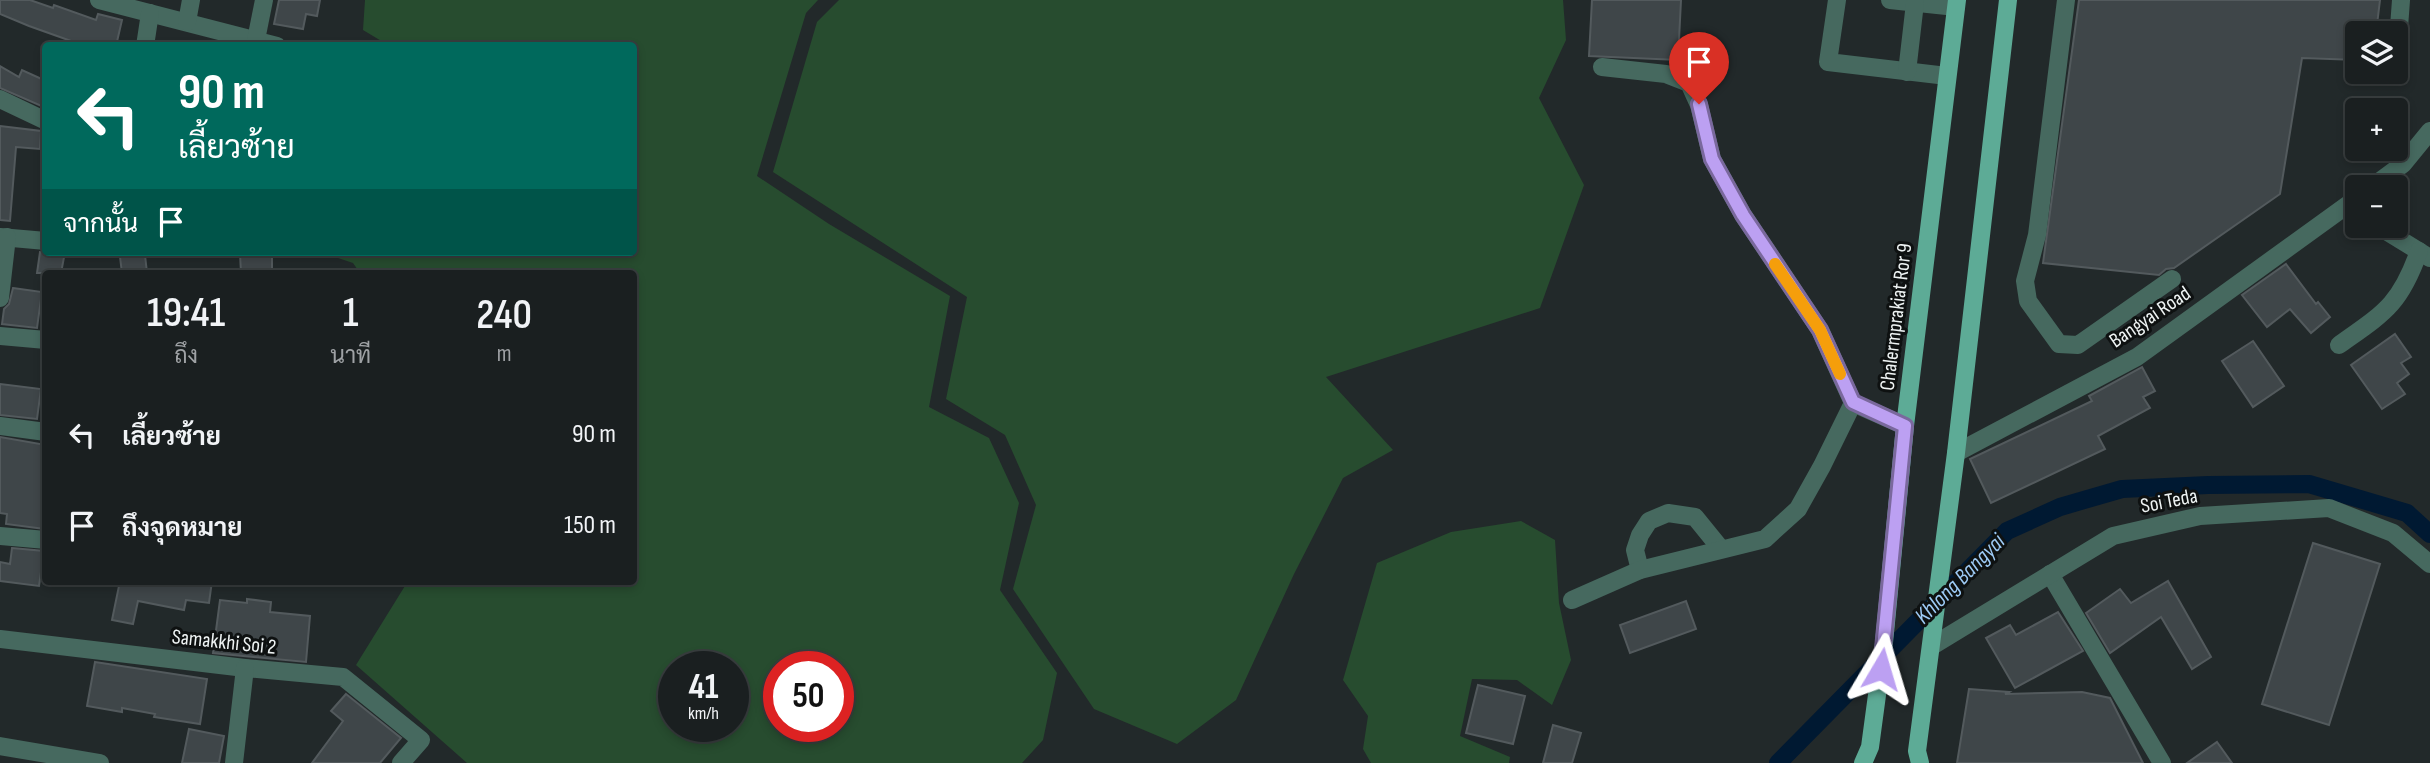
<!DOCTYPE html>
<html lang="th">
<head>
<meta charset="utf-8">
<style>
	:root { --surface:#1a1f20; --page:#232729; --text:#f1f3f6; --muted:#9fa2a5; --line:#383d3e }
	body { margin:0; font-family:"Sofia Sans Condensed",Sarabun,sans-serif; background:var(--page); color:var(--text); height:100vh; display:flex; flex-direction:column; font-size:26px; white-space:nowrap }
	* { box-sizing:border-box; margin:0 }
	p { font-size:23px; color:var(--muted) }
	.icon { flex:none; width:38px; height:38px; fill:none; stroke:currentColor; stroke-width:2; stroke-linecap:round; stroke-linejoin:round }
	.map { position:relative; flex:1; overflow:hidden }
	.drawer { position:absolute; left:42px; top:270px; width:595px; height:315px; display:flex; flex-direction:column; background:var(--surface); border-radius:7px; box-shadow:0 4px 10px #0003,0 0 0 2px var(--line) }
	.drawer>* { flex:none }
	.guide { position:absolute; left:42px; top:42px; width:595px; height:214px; border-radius:7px; box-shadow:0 4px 10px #0003,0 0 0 2px var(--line); background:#00695c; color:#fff; overflow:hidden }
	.buttons { position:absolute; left:2345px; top:21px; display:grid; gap:14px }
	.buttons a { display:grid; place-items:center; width:63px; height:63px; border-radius:7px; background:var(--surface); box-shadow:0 4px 10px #0003,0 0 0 2px var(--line); font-size:35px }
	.speed { position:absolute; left:658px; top:651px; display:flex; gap:14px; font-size:35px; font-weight:700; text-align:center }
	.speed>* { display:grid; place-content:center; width:91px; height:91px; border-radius:50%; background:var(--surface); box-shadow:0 4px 10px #0003,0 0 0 2px var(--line); line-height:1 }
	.speed small { font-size:18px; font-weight:400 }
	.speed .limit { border:10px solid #d22; background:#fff; color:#111 }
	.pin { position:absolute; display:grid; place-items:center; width:60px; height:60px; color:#fff; margin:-72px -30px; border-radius:50% 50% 50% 0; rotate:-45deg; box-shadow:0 0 7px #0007 }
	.pin .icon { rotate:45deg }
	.me { position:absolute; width:77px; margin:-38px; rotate:7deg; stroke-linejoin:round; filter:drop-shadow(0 0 5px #0008) }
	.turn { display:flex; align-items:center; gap:24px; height:147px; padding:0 21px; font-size:32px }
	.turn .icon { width:91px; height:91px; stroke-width:2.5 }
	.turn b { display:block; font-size:49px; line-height:60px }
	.then { display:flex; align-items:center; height:66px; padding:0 21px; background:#0003; gap:14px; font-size:26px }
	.eta { display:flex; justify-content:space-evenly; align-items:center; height:119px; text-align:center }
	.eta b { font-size:42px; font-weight:600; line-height:49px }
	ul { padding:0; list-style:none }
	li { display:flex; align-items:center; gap:21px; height:91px; padding:0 21px }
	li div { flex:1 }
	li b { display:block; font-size:26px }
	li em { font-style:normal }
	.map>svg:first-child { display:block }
	.green { fill:#274c2f; fill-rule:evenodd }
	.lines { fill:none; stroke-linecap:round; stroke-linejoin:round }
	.canal { stroke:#001932; stroke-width:18 }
	.building { fill:#3f4649; stroke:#535a5d; stroke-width:2 }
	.minor { stroke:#46695f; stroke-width:18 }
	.major { stroke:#5dab96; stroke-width:18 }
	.route-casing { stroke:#7a689d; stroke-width:18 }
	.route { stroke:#bca0f2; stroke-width:12 }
	.slow { stroke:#f59e0b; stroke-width:12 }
	.labels { text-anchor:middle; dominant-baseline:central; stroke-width:6; stroke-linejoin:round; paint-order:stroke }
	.street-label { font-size:21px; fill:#eff4f4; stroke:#0e1111 }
	.water-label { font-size:23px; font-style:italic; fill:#9dcaf5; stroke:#0e1111 }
</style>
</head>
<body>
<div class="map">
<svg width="2430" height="763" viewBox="0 0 2430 763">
	<rect width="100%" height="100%" fill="#22292a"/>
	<g class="green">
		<path d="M365 0H818L806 13 757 176 829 224 950 296 929 407 989 438 1019 503 1000 590 1057 673 1043 740 1022 763H467L356 665 408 581H634V273H360L353 263 320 252H634V46L388 45 363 30ZM674 667H733V726H674ZM779 667H838V726H779Z"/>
		<polygon points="839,0 1563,0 1566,40 1539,98 1584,185 1540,308 1326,377 1393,450 1343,478 1294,574 1236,700 1177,744 1094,709 1013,589 1036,505 1005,435 946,399 967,297 773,172 817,22"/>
		<polygon points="1521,521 1555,540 1559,603 1571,660 1552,705 1517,680 1472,679 1460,736 1510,757 1509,763 1371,763 1363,749 1368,716 1343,680 1377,563 1451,532"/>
	</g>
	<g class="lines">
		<polyline class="canal" points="1778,763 2007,531 2060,507 2122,489 2208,485 2309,484 2407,513 2430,534"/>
	</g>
	<g class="building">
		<polygon points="0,0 30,0 53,8 54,5 96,20 98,14 122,20 116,46 85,46 29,26 0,14"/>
		<polygon points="279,0 320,0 317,16 306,14 303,29 274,24"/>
		<polygon points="1592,0 1681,0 1678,60 1589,56"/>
		<polygon points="2079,0 2380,0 2376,33 2357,33 2357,60 2302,58 2280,194 2174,268 2166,269 2159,275 2043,263"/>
		<polygon points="0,66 19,77 22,70 46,81 46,108 0,88"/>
		<polygon points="0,126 41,131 40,149 16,147 10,221 0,220"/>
		<polygon points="40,252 65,252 61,273 37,273"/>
		<polygon points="272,253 272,273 241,273 240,254"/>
		<polygon points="145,255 147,273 122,273 120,257"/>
		<polygon points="2286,264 2316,304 2318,302 2330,317 2311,333 2290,309 2267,327 2242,295"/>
		<polygon points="13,288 42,292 37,328 2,324 4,309 9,304"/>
		<polygon points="2395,334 2411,357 2401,363 2409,374 2397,383 2405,394 2382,409 2351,365"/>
		<polygon points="2253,341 2284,386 2253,407 2222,361"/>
		<polygon points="2142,367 2155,391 2143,397 2150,408 2098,436 2105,449 1991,503 1970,459 2092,401 2089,396"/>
		<polygon points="0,384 41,389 37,419 0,415"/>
		<polygon points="0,437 46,445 45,529 6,524 7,514 0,513"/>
		<polygon points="2313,543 2380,564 2329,725 2262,704"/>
		<polygon points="12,548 44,551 39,586 0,581 0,562 10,564"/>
		<polygon points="120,581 212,581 209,603 186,600 184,610 138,601 133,624 112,620"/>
		<polygon points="2168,581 2211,657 2192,669 2161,617 2110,653 2086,613 2120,589 2131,603"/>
		<polygon points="247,599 271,602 270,612 310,616 306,662 213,653 220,600 247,603"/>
		<polygon points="1686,601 1696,629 1630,653 1620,625"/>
		<polygon points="2058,612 2083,651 2015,688 1986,638 2010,625 2016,635"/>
		<polygon points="95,662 207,679 200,724 154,717 155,714 122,708 122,712 87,706"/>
		<polygon points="1478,685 1525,696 1513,744 1466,733"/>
		<polygon points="1969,689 2009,692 2005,694 2082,692 2110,698 2143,763 1957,763"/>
		<polygon points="346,694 401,738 380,763 312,763 343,721 331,711"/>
		<polygon points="1553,725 1581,733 1572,763 1543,763"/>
		<polygon points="189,729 224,736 219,763 182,763"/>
		<polygon points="2217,742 2232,763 2187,763"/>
	</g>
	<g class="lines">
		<g class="minor">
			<polyline points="99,0 277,46"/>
			<polyline points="1837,0 1828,62 1947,76"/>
			<polyline points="1890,0 1956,7"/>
			<polyline points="2066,0 2037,235 2025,281 2028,301 2059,344 2078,345 2172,279"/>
			<polyline points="187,22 191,0"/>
			<polyline points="256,40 264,0"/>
			<polyline points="2398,41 2401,0"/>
			<polyline points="145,46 150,13"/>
			<polyline points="1602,67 1666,74 1689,83 1699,105 1712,159 1743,215 1820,330 1853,403"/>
			<polyline points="1907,72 1915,3"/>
			<polyline points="0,99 46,121"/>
			<polyline points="2372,187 2403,164 2430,131"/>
			<polyline points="2378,226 2430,258"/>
			<polyline points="0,237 46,241"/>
			<polyline points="0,298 7,237"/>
			<polyline points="0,336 46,340"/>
			<path d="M2339 345C2384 313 2400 305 2419 251"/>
			<polyline points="0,426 46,432"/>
			<polyline points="1956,453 2137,357 2357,198"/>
			<polyline points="0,536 46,540"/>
			<polyline points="1640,570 1635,550 1640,535 1649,521 1668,513 1695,517 1721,549"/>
			<polyline points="2050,574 2162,763"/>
			<polyline points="1572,600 1640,570 1765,539 1798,509 1822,466 1853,403 1905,426"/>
			<polyline points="0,639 245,668 343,677 421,740 401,763"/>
			<polyline points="1932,646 2113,536 2200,516 2329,508 2393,533 2430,564"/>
			<polyline points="0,746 100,763"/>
			<polyline points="234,763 245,668"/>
		</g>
		<g class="major">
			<polyline points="1863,763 1870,747 1884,643 1905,426 1957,0"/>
			<polyline points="1920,763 1917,751 1956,453 2008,0"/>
		</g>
	</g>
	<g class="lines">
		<defs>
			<polyline id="route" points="1699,104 1712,159 1743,215 1820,330 1853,402 1905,426 1881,669"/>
		</defs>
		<use href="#route" class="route-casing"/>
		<use href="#route" class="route"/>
		<polyline class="slow" points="1775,264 1820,330 1840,374"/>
	</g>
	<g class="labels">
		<g class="street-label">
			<text transform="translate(1896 317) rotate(-83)">Chalermprakiat Ror 9</text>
			<text transform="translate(2150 317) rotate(-34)">Bangyai Road</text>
			<text transform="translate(2169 501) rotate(-11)">Soi Teda</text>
			<text transform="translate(224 642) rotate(6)">Samakkhi Soi 2</text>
		</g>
		<g class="water-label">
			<text transform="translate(1960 579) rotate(-45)">Khlong Bangyai</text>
		</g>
	</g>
</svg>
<div class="buttons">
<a><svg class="icon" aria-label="layers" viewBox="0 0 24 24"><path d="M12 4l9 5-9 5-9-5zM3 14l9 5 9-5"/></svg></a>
<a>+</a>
<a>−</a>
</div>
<div class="speed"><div>41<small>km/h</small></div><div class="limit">50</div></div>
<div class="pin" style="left:1699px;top:104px;background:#d93025"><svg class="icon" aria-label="arrive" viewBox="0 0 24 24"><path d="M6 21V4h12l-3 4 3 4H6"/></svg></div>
<svg class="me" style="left:1881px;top:669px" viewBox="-20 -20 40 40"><path d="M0-17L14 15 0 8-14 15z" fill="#bca0f2" stroke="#fff" stroke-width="4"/></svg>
<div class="guide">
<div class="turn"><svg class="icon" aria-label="left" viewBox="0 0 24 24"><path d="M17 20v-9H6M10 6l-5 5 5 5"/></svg><div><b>90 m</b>เลี้ยวซ้าย</div></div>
<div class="then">จากนั้น<svg class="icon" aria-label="arrive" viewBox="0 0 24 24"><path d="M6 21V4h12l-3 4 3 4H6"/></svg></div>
</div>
<section class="drawer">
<div class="eta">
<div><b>19:41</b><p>ถึง</p></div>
<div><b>1</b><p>นาที</p></div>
<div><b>240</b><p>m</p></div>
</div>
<ul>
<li><svg class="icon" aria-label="left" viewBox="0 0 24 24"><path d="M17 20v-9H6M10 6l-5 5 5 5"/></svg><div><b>เลี้ยวซ้าย</b></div><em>90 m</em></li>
<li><svg class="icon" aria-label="arrive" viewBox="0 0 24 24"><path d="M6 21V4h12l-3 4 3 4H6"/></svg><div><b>ถึงจุดหมาย</b></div><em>150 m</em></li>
</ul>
</section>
</div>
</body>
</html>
